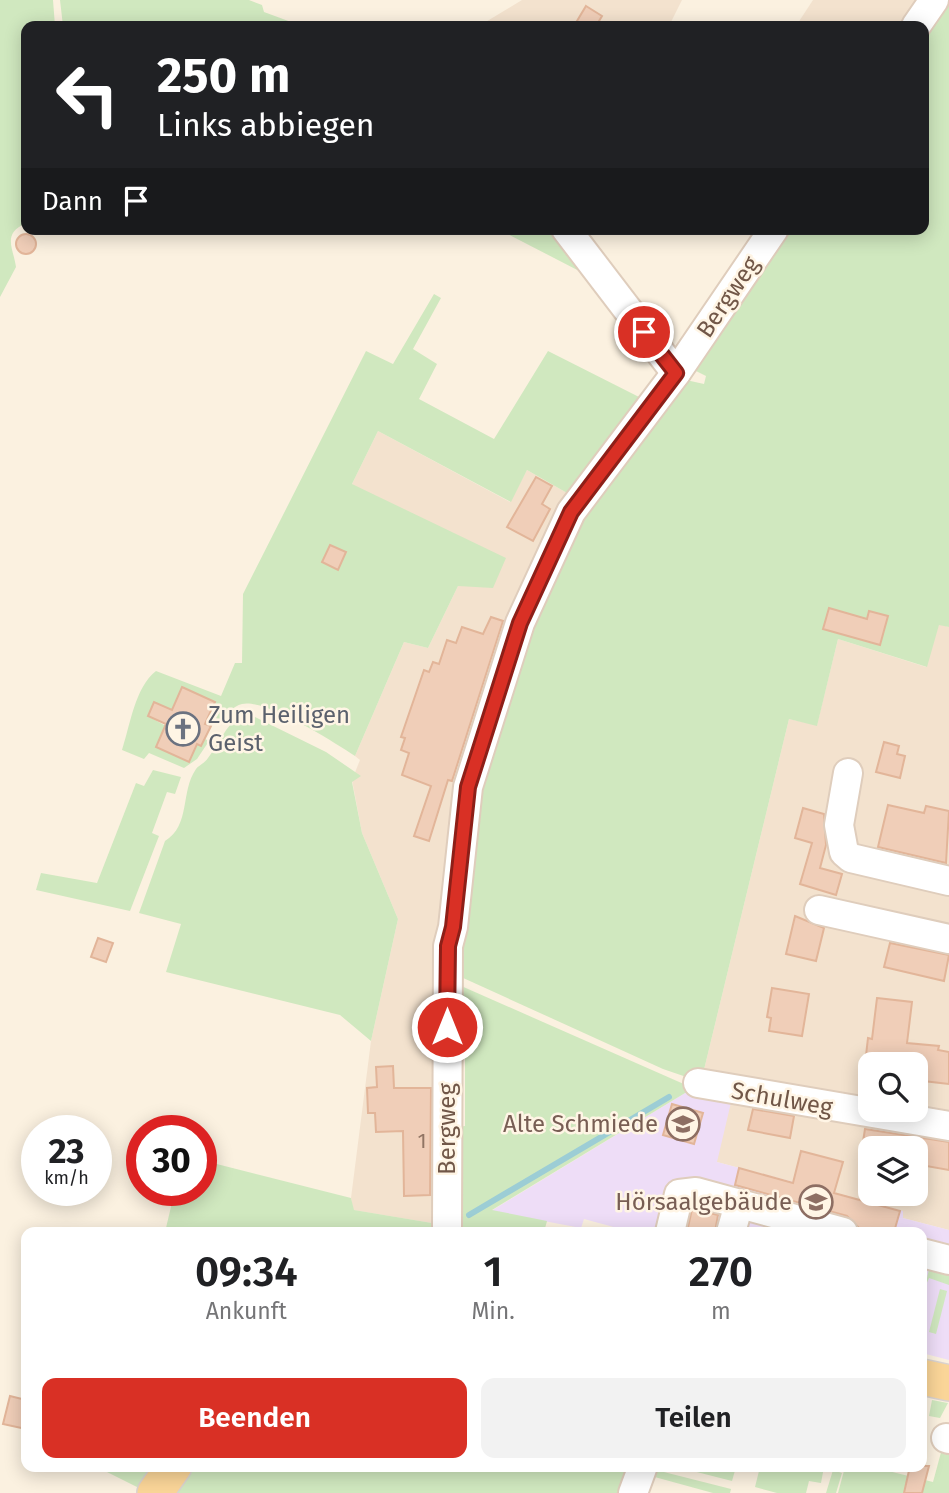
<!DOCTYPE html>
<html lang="de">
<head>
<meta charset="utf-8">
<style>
	:root { --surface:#fff; --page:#f2f2f2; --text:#202124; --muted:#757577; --accent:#d93025 }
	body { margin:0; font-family:"Fira Sans",sans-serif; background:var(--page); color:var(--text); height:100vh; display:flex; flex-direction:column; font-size:26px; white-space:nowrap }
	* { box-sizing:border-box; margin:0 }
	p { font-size:23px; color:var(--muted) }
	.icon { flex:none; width:38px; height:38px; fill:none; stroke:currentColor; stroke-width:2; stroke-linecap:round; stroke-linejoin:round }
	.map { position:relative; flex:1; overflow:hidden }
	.side { position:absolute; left:21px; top:1227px; width:906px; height:245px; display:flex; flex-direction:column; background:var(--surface); border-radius:14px; box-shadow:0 4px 18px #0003 }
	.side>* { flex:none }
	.guide { position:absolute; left:21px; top:21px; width:908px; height:214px; border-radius:14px; box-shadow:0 4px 18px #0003; background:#202124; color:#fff; overflow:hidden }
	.buttons { position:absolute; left:858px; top:1052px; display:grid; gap:14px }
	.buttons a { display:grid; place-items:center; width:70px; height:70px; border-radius:14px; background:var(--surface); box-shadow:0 4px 18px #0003; font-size:35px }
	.speed { position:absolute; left:21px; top:1115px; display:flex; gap:14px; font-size:35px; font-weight:700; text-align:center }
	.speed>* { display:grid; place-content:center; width:91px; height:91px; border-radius:50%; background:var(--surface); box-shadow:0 4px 18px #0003; line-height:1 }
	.speed small { font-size:18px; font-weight:400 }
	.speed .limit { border:10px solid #d22; background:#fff; color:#111 }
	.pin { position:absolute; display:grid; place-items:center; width:60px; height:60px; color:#fff; margin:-30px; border:4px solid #fff; border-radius:50%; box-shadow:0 2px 7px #0007 }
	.me { position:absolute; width:77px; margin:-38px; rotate:0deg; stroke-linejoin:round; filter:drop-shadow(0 0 5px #0008) }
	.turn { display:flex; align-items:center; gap:24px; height:147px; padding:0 21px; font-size:32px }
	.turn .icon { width:91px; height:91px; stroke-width:2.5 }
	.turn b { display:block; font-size:49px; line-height:60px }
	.then { display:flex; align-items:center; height:66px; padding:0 21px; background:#0003; gap:14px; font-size:26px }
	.eta { display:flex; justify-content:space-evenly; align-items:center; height:119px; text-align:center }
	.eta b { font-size:42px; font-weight:600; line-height:49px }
	.button { display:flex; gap:14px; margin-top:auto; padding:14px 21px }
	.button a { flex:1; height:80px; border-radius:14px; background:var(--accent); color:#fff; font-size:28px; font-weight:600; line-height:80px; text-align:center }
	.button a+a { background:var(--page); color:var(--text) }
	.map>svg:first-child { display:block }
	.residential { fill:#f3e2ce; fill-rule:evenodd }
	.education { fill:#eeddf7 }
	.green { fill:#d0e8bf }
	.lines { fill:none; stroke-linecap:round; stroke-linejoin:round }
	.stream { stroke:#9ccdd5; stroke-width:6 }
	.building { fill:#f0ceb8; stroke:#e2b599; stroke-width:2 }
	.minor-casing { stroke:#dfcdbc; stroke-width:32 }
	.major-casing { stroke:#dad3cf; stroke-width:38 }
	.minor { stroke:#fff; stroke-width:28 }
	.major { stroke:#fad598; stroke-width:35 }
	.route-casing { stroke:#8d1f18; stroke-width:18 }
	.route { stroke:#d93025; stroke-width:12 }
	.labels { text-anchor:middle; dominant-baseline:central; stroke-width:5; stroke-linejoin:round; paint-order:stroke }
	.number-label { font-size:21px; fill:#917564 }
	.street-label { font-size:24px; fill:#715748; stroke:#fff5e5 }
	.worship-label { font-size:24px; fill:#5b616d; stroke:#fff5e5; text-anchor:start }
	.education-label { font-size:24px; fill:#785e54; stroke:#fff5e5; text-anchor:end }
</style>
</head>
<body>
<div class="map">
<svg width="949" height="1493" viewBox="0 0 949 1493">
	<rect width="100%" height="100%" fill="#fbf1e0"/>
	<g class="residential">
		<polygon points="522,0 682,0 669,26 479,26"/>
		<polygon points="813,0 926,0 907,26 796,26"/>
		<polygon points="378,431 510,502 527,470 574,497 463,786 438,1224 353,1210 351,1198 371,1041 398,919 362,833 352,780 360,760 355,756 404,642 428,648 458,586 352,484"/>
		<path d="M939 624 949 627V1230L903 1218V1211L717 1162 701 1082 789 719 817 725 838 639 926 667ZM870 1064H915V1110H870ZM870 1148H915V1194H870Z"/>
	</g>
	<polygon class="education" points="690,1090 733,1094 717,1162 903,1211 903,1218 949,1230 949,1360 922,1353 922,1232 632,1232 584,1219 581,1228 491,1211"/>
	<g class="green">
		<path d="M0 0H53L55 26H26V223C2 234 13 247 16 267L0 297Z"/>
		<polygon points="60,0 249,0 262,5 264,12 302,26 150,26 142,21 134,26 63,26"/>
		<polygon points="941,0 949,0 949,627 939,625 927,667 838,639 817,726 789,719 701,1082 663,1069 461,977 456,949 482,787 509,678 586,510 686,380 704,384 706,376 690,368 784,229 924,229 924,26"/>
		<path d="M498 229H562L667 367 574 497 527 470 511 502 378 431 352 484 506 558 493 588 458 586 428 648 404 642 355 756C334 742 265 698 242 704 233 706 226 715 220 720L209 715 215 702 183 687 172 710 154 702 148 716 201 746 205 739 209 741 197 759 184 768 149 753 144 759 122 750C130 726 135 687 156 671L221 696 235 663H242L243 594 366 351 393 364 434 294 441 298 413 349 437 364 419 399 494 439 548 351 643 399 664 370 585 274Z"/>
		<path d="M240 714H249L326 752 361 776 352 782 362 833 398 919 371 1041 340 1015 166 972 181 924 139 913 165 841C191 825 180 792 196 769 199 765 205 763 208 758 219 743 225 728 240 714Z"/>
		<polygon points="153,770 181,777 175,794 167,792 152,833 159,836 130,911 36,890 41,873 97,883 136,783 144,786"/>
		<polygon points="459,985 686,1085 690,1090 492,1210 547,1221 544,1232 452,1232 454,1127 465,1126 465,1055 453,1054"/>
		<polygon points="201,1160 351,1198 354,1210 438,1224 439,1232 165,1232 175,1190 201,1190"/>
		<polygon points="930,1265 949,1270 949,1285 929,1278 925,1287"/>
		<polygon points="940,1289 947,1291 936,1334 929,1332"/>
		<polygon points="932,1400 948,1403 940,1418 929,1416"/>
		<polygon points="943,1445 949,1447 949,1493 838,1493 845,1467 872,1467 933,1482"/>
		<polygon points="109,1467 155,1467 141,1489 107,1472"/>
		<polygon points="189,1467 628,1467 617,1493 171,1493"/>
		<polygon points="677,1467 736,1466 736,1467 732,1481"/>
		<polygon points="760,1467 760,1466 824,1467 821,1483 809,1481 806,1493 777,1493 755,1487"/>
		<polygon points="652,1469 731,1489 730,1493 713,1493 651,1476"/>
		<polygon points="833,1470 842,1473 836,1493 826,1493"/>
	</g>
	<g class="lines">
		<polyline class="stream" points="469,1215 669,1097"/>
	</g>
	<g class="building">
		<polygon points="586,6 602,16 596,26 574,26"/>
		<circle cx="26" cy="244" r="10"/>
		<polygon points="536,477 552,486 542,504 550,509 533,541 507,527"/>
		<polygon points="330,545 346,552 338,570 322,562"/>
		<polygon points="829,608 867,619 869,611 888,616 880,645 823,629"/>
		<polygon points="491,617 503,621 452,781 448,780 429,841 414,836 431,786 402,775 409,753 401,750 405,738 401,737 424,670 429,672 433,662 439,664 447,640 456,643 462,627 483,634"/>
		<polygon points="182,687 215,702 205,724 211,726 201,746 197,744 189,762 156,747 166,724 148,716 154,702 172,710"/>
		<polygon points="884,742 899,746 897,754 905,756 900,778 876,772"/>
		<polygon points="888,805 924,813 926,806 949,811 946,863 878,847"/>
		<polygon points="803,808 824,814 826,845 820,868 842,874 836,895 800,884 812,843 795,838"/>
		<polygon points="795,916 824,928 816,961 786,954"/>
		<polygon points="98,938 113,943 106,962 91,957"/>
		<polygon points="890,943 949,955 944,981 884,967"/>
		<polygon points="772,988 809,994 802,1036 769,1031 771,1018 767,1017"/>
		<polygon points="877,998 912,1002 907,1043 939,1046 938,1050 949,1052 949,1084 915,1080 915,1064 865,1064 868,1038 872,1039"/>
		<polygon points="393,1066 394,1088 431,1088 430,1195 404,1196 403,1131 376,1132 375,1113 368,1113 367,1088 377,1087 376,1067"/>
		<polygon points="672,1104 703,1113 694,1144 663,1135"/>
		<polygon points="753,1109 794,1116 790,1138 748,1130"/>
		<polygon points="865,1129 949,1142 949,1170 915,1164 915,1148 862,1148"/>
		<polygon points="801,1151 843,1162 834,1193 900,1211 894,1232 859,1228 847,1216 735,1185 739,1168 793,1183"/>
		<polygon points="692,1209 718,1215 715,1232 687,1232"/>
		<polygon points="10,1396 26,1400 26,1429 3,1424"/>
		<polygon points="910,1466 929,1466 922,1493 904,1493"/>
	</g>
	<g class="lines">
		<defs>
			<g id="minor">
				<polyline points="916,26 934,0"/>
				<polyline points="566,229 676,373"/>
				<polyline points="848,773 839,825 844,852 851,858 949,881"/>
				<polyline points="819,910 949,939"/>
				<polyline points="698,1083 949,1126"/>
				<polyline points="447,1232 448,946 453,927 468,787 520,623 571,512 676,373 774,229"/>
				<polyline points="670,1232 679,1194 696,1192 843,1232"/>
				<polyline points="731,1232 739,1204"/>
				<polyline points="922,1253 949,1260"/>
				<polyline points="946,1438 949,1439"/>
				<polyline points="633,1493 643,1466"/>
			</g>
			<g id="major">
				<polyline points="922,1377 949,1383"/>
				<polyline points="155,1493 174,1466"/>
			</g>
		</defs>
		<use href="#minor" class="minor-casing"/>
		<use href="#major" class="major-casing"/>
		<use href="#minor" class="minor"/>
		<use href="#major" class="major"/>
	</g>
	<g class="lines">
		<defs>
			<polyline id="route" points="447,1027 448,946 453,927 468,787 520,623 571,512 676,373 644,332"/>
		</defs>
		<use href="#route" class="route-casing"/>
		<use href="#route" class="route"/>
	</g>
	<defs>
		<symbol id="church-ring" viewBox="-11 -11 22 22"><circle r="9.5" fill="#fff5e5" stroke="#6b7280" stroke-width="1.5"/><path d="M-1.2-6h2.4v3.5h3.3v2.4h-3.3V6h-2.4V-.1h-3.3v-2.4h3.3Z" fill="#6b7280"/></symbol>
		<symbol id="university-ring" viewBox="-11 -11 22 22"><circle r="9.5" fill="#fff5e5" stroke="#8d6e63" stroke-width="1.5"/><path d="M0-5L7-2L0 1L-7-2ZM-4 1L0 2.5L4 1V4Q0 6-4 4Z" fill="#8d6e63"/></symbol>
	</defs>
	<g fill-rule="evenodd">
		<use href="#church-ring" x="164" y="710" width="38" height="38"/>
		<use href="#university-ring" x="664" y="1105" width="38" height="38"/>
		<use href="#university-ring" x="797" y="1183" width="38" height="38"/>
	</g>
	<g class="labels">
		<g class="number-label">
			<text x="422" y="1141">1</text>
		</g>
		<g class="street-label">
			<text transform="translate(728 297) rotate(-56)">Bergweg</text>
			<text transform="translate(782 1099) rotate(10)">Schulweg</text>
			<text transform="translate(447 1129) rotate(-90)">Bergweg</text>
		</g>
		<g class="worship-label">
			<text x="208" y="715">Zum Heiligen<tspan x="208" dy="28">Geist</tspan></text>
		</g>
		<g class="education-label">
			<text x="658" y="1124">Alte Schmiede</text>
			<text x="792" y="1202">Hörsaalgebäude</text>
		</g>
	</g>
</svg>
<div class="buttons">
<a><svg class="icon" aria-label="search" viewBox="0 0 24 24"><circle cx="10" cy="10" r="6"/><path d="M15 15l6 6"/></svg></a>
<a><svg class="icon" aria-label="layers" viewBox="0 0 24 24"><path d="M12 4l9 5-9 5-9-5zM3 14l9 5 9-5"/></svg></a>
</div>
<div class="speed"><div>23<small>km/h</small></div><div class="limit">30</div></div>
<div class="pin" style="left:644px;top:332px;background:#d93025"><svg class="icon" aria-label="arrive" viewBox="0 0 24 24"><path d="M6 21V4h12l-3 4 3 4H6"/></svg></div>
<svg class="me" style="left:447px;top:1027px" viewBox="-20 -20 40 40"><circle r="17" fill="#d93025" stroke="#fff" stroke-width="3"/><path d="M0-11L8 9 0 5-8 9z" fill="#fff"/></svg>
<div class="guide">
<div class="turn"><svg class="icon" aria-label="left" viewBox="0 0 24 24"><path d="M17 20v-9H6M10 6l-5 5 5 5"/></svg><div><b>250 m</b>Links abbiegen</div></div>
<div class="then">Dann<svg class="icon" aria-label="arrive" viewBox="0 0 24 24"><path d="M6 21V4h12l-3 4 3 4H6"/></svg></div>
</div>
<section class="side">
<div class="eta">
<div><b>09:34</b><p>Ankunft</p></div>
<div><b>1</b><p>Min.</p></div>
<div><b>270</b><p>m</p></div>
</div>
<div class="button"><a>Beenden</a><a>Teilen</a></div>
</section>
</div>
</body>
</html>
